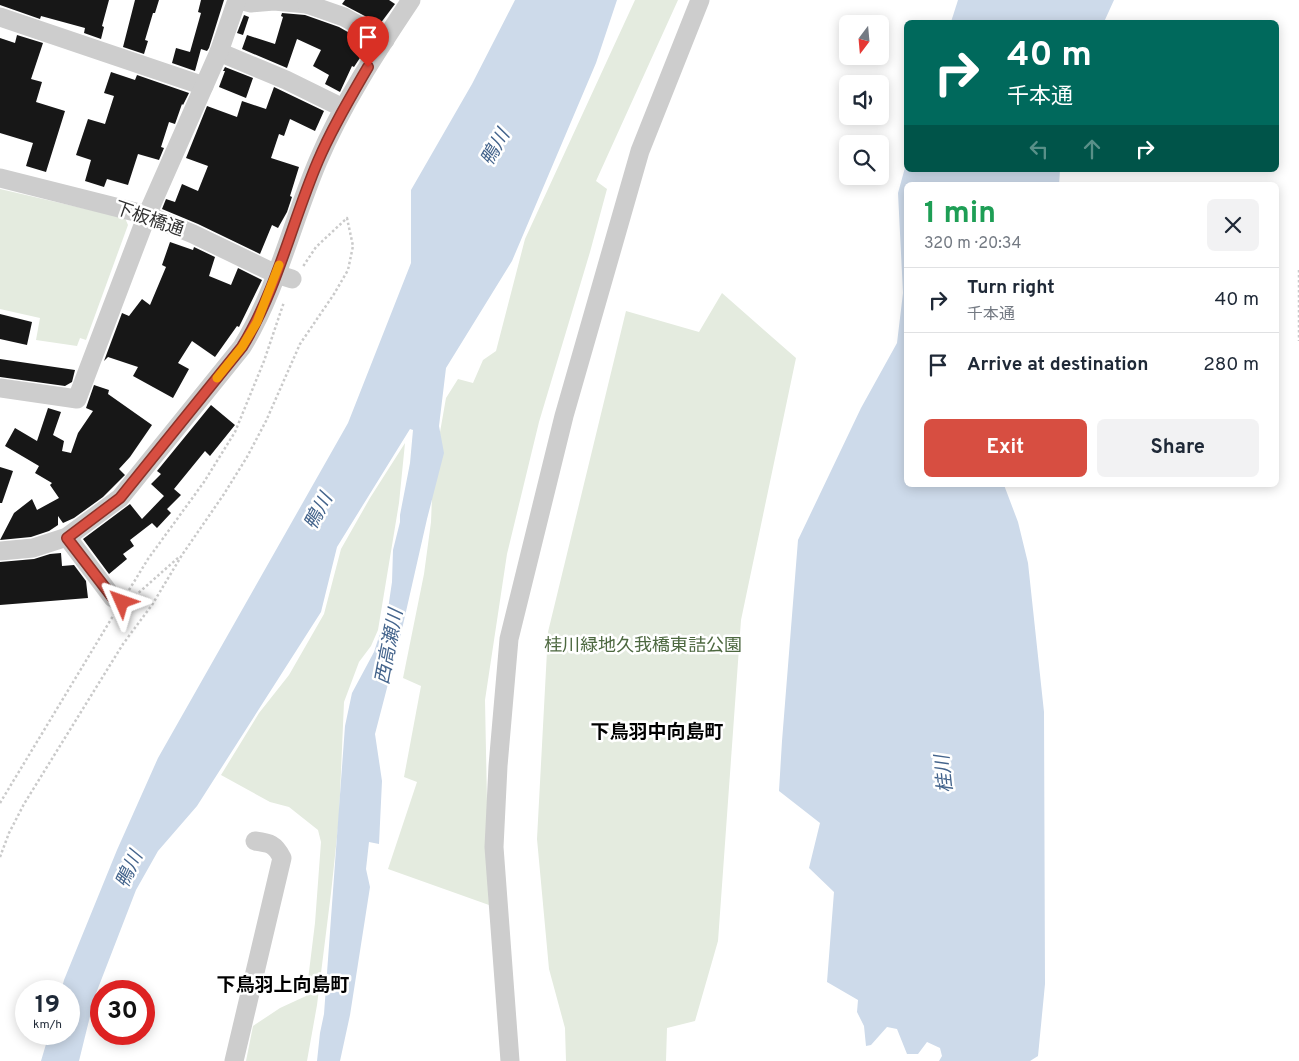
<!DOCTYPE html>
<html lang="en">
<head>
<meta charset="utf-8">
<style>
	:root { --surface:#fff; --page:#f2f2f3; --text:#1f2937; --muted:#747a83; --line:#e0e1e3; --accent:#d74e41 }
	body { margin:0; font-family:Overpass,"Noto Sans JP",sans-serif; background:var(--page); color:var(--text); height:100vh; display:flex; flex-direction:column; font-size:19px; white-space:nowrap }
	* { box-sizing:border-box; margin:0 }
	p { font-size:16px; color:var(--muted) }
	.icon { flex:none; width:28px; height:28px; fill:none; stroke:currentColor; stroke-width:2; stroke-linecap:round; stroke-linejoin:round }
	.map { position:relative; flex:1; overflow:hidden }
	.drawer { position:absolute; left:904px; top:182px; width:375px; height:305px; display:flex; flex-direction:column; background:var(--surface); border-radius:8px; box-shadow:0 2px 12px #0003 }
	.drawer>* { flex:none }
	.guide { position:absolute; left:904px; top:20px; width:375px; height:152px; border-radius:8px; box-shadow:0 2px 12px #0003; background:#00695c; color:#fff; overflow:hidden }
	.needle { width:32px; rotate:196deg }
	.controls { position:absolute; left:839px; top:15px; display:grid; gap:10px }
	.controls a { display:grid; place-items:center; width:50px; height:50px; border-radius:8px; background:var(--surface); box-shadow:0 2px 12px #0003; font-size:25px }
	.speed { position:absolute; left:15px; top:980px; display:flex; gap:10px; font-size:25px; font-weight:700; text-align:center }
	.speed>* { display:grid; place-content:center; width:65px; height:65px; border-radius:50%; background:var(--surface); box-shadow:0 2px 12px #0003; line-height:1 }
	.speed small { font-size:12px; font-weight:400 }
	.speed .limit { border:8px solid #d22; background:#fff; color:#111 }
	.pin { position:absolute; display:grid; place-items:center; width:42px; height:42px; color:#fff; margin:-51px -21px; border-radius:50% 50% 50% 0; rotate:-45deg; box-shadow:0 0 5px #0007 }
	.pin .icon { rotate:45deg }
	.me { position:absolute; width:55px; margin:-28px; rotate:313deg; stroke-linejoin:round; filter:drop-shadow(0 0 4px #0008) }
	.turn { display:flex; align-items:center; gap:18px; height:105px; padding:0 20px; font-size:22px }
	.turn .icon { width:65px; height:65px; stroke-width:2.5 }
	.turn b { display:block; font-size:35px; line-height:42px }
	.lanes { display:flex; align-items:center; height:48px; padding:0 20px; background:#0003; justify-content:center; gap:25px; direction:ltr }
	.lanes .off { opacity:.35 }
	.round { display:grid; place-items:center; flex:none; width:52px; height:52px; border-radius:8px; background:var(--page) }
	.summary { display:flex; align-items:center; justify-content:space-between; height:85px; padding:0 20px }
	h1 { font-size:30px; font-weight:700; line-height:38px; color:#1e9e55 }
	.action { display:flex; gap:10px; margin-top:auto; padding:10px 20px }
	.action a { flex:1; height:58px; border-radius:8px; background:var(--accent); color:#fff; font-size:20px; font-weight:700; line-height:58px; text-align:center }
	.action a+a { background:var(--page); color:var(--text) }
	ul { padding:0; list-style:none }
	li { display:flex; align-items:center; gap:15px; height:65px; padding:0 20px; border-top:1px solid var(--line) }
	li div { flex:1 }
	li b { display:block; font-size:19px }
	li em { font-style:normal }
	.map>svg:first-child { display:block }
	.green { fill:#e4ebdf }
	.water { fill:#cddaea }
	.building { fill:#171717 }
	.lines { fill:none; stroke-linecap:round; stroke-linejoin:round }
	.path { stroke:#cacaca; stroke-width:2.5; stroke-dasharray:2.5 2.5; stroke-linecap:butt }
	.minor { stroke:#cdcdcd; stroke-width:19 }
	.route-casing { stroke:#8c332a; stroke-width:12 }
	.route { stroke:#d74e41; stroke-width:9 }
	.slow { stroke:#f59e0b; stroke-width:9 }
	.labels { text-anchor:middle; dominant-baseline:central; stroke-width:5; stroke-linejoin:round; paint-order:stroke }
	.street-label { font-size:18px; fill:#303030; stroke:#fff }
	.park-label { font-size:18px; fill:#4d6840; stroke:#fff }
	.water-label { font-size:19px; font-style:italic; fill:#44648c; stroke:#fff }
	.neighbourhood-label { font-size:19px; font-weight:bold; fill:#000; stroke:#fff }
</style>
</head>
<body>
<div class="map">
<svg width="1299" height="1061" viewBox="0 0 1299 1061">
	<rect width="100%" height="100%" fill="#fff"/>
	<g class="green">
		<polygon points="635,0 678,0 596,181 607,189 590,252 539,422 507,554 485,700 489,905 388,869 417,782 404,777 421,686 403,678 424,574 431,522 433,472 446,398 458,379 473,383 483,360 496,351 525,239"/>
		<polygon points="0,189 125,218 128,225 86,340 80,338 77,346 36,340 40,318 0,309"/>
		<polygon points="722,293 796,358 741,620 718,941 695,1021 667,1028 666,1061 566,1061 565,1028 549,969 537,839 548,632 626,311 699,332"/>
		<polygon points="405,443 399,503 378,630 371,646 359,662 344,702 339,818 331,893 317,1005 307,1061 246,1061 253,1026 280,1008 306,996 315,923 321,842 318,830 289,807 270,802 221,775 259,713 289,675 324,614 341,549 370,498"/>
	</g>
	<g class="water">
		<polygon points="515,0 617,0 596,63 512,261 446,368 439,426 444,453 427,519 400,638 375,734 382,781 379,844 369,842 366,869 370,887 350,1015 340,1061 317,1061 320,1033 324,1014 345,726 352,693 374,652 388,609 392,582 393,550 400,522 400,515 410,463 413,430 410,429 337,547 321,612 197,806 158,851 136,890 95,996 79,1061 41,1061 49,1034 69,1034 69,991 61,991 64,980 117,850 158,758 348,423 411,263 411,190 472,84"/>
		<polygon points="958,0 1114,0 1104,22 951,22"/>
		<polygon points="906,164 906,170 1060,170 1059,185 906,185 906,485 1004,485 1018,522 1028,563 1044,712 1045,984 1038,1056 1030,1061 939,1061 942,1056 940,1048 927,1042 918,1054 907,1054 897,1029 887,1027 871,1045 866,1046 864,1026 857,1012 858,1000 827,982 834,892 809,868 820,823 779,791 782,741 798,540 861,408 897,343 903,293 898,193"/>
	</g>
	<g class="building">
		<polygon points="0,0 109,0 102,26 104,27 101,39 84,33 85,28 41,16 40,19 0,5"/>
		<polygon points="135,0 159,0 155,13 153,13 145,40 148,41 144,54 123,47"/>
		<polygon points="201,0 224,0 209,48 207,51 201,49 195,71 172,63 176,48 190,52 201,13 198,12"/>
		<polygon points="345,0 389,0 395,4 380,24 342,4"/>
		<polygon points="282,13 305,15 339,27 369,44 354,67 352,66 340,92 325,84 329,75 313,66 321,50 297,39 287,68 242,49 247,35 275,44 283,17 281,16"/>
		<polygon points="244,15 249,17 243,35 237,33"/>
		<polygon points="17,35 43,43 31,79 42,82 36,102 65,111 46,172 26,166 33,143 0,133 0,38 15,43"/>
		<polygon points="225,67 253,78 246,98 219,87 225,71 223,71"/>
		<polygon points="111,72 135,80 137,75 189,93 183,105 182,104 175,124 169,122 161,147 164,148 159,160 138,154 128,185 107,179 104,187 85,181 91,160 76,155 88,119 105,124 114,96 104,93"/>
		<polygon points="274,87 324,111 315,131 290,119 284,136 279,134 271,158 299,167 290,196 292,197 287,212 278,228 272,225 260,254 198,224 162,209 166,199 175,202 182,184 198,191 208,166 186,158 207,106 237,117 242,101 266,109"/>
		<polygon points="170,242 193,250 194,247 215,257 209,276 231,285 238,268 262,280 239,327 237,326 215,357 192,341 178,363 189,369 173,398 133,376 138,367 108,357 104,361 122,313 129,316 142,299 150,305 166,267 162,265"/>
		<polygon points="0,314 32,322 27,345 0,339"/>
		<polygon points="0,359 75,370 72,382 65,386 0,377"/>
		<polygon points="94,385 109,390 108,394 152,425 130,457 119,469 125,475 103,497 74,518 63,523 58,516 58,525 49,531 31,537 0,540 14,513 32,499 37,510 59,498 50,485 52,483 35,473 39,466 5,446 15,428 37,441 48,408 61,412 53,435 64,441 62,451 71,453 78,433 93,411 86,408"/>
		<polygon points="211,405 235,425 210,456 205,451 174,489 181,495 167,509 171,513 157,528 152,523 130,540 134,546 123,554 127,559 109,574 83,539 130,504 142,519 164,496 151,484 161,474 157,471"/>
		<polygon points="0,467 13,471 2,503 0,503"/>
		<polygon points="61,553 62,566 74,565 86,581 88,598 0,605 0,562 34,559 50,554"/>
	</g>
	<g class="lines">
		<g class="path">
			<polyline points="1299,270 1299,341"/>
			<polyline points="129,590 148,559 204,482 235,432 264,361 284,302"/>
			<polyline points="135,596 179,557"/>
			<polyline points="0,803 113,616"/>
			<polyline points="0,857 9,833 24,804 123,644 152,605 182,555 224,494 247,457 266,421 300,344 334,294 348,270 353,246 347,218 316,247 302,268"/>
		</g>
		<g class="minor">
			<polyline points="239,0 251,3 274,1 307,4 308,0"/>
			<polyline points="307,4 344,17 385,40"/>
			<polyline points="0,17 204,86"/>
			<polyline points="219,52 286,80 343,108"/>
			<polyline points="0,178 147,215 193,234 276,274 292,279"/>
			<polyline points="0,388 77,399 147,215 219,52 237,0"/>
			<polyline points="67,537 113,598 121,602"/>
			<path d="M0 551 33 548 67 537 120 498 242 347C277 290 292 222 318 161 342 104 377 51 411 0"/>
			<path d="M234 1061 282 858C275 844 270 843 255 841"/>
			<polyline points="510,1061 494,847 498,766 509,639 564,416 640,151 700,0"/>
		</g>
	</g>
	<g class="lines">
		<defs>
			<path id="route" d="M122 602 113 598 67 538 120 498 242 347C277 290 292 222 318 161 332 128 350 98 368 67"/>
		</defs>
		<use href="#route" class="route-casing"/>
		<use href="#route" class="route"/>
		<polyline class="slow" points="217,378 242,347 257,322 279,265"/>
	</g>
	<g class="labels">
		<g class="street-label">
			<text transform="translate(149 220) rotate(19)">下板橋通</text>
		</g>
		<g class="park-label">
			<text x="643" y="646">桂川緑地久我橋東詰公園</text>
		</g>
		<g class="water-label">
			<text transform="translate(496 148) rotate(-60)">鴨川</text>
			<text transform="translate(319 512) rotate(-62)">鴨川</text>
			<text transform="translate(390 647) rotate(-79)">西高瀬川</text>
			<text transform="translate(945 774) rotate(-96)">桂川</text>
			<text transform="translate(130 870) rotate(-65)">鴨川</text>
		</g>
		<g class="neighbourhood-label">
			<text x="657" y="733">下鳥羽中向島町</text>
			<text x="283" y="986">下鳥羽上向島町</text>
		</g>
	</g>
</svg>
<div class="controls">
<a><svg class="needle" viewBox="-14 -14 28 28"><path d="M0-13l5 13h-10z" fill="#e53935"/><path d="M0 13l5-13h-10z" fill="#747a83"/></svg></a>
<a><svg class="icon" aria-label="sound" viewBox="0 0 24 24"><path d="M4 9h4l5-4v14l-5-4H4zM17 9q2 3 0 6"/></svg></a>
<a><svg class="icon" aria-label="search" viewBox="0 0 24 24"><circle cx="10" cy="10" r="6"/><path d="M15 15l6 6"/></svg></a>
</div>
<div class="speed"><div>19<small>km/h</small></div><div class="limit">30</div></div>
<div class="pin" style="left:368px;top:67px;background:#d93025"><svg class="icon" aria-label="arrive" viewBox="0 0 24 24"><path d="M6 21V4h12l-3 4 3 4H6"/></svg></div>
<svg class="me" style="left:122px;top:602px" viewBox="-20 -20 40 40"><path d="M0-17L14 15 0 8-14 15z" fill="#d74e41" stroke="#fff" stroke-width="4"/></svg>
<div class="guide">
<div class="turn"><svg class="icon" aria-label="right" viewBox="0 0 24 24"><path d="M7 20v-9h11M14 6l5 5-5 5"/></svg><div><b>40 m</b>千本通</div></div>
<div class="lanes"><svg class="icon off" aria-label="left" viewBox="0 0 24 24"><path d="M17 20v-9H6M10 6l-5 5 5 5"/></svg><svg class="icon off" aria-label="ahead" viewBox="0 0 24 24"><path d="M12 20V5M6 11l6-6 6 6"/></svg><svg class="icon" aria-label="right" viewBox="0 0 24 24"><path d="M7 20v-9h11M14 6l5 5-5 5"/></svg></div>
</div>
<section class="drawer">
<div class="summary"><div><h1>1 min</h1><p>320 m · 20:34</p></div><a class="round"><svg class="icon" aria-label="close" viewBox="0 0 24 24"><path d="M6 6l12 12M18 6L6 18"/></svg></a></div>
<ul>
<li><svg class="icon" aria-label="right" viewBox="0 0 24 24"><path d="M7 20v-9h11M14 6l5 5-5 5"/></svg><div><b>Turn right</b><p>千本通</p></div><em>40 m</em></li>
<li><svg class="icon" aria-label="arrive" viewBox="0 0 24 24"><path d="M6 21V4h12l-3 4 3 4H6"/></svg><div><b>Arrive at destination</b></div><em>280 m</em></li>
</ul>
<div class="action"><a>Exit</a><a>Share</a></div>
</section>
</div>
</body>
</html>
